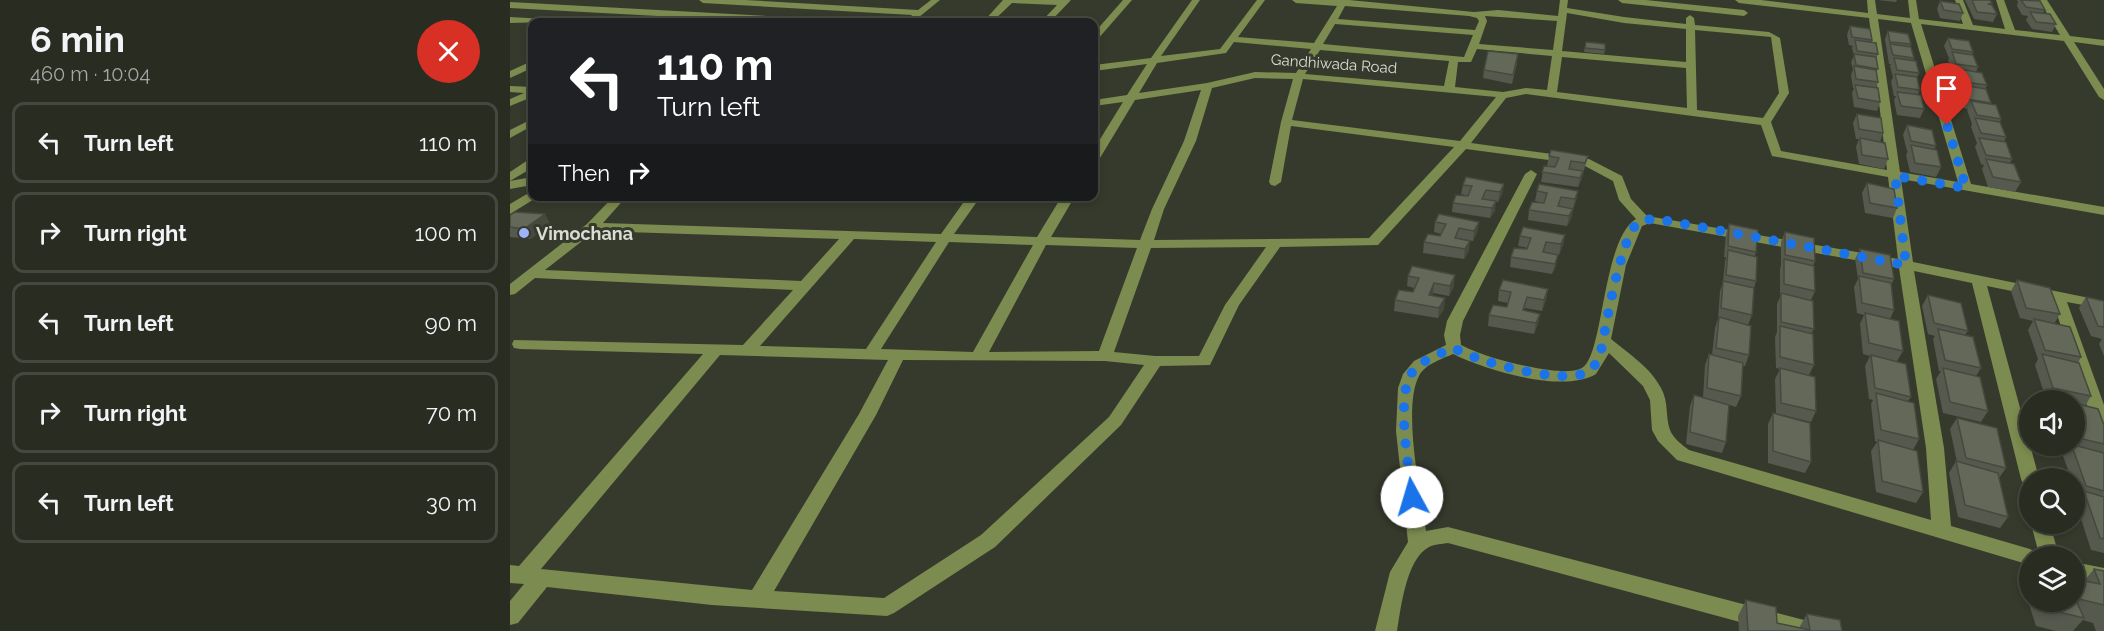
<!DOCTYPE html>
<html lang="en">
<head>
<meta charset="utf-8">
<style>
	:root { --surface:#282c21; --page:#30342a; --text:#f1f3f6; --muted:#a5a7a5; --line:#44483f }
	body { margin:0; font-family:Raleway,sans-serif; background:var(--page); color:var(--text); height:100vh; display:flex; flex-direction:column; font-size:22px; white-space:nowrap }
	* { box-sizing:border-box; margin:0 }
	p { font-size:20px; color:var(--muted) }
	.icon { flex:none; width:33px; height:33px; fill:none; stroke:currentColor; stroke-width:2; stroke-linecap:round; stroke-linejoin:round }
	.map { position:relative; flex:1; overflow:hidden }
	.drawer { display:flex; flex-direction:column; background:var(--surface); width:510px }
	.drawer>* { flex:none }
	.hud { position:absolute; left:18px; top:18px; width:570px; height:183px; border-radius:12px; box-shadow:0 3px 9px #0003,0 0 0 2px var(--line); background:#202124; color:#fff; overflow:hidden }
	.buttons { position:absolute; left:1509px; top:390px; display:grid; gap:12px }
	.buttons a { display:grid; place-items:center; width:66px; height:66px; border-radius:50%; background:var(--surface); box-shadow:0 3px 9px #0003,0 0 0 2px var(--line); font-size:30px }
	.pin { position:absolute; display:grid; place-items:center; width:51px; height:51px; color:#fff; margin:-62px -26px; border-radius:50% 50% 50% 0; rotate:-45deg; box-shadow:0 0 6px #0007 }
	.pin .icon { rotate:45deg }
	.me { position:absolute; width:66px; margin:-33px; rotate:354deg; stroke-linejoin:round; filter:drop-shadow(0 0 4px #0008) }
	.turn { display:flex; align-items:center; gap:21px; height:126px; padding:0 30px; font-size:27px }
	.turn .icon { width:78px; height:78px; stroke-width:2.5 }
	.turn b { display:block; font-size:42px; line-height:51px }
	.then { display:flex; align-items:center; height:57px; padding:0 30px; background:#0003; gap:12px; font-size:22px }
	.round { display:grid; place-items:center; flex:none; width:63px; height:63px; border-radius:32px; background:var(--page) }
	.summary { display:flex; align-items:center; justify-content:space-between; height:102px; padding:0 30px }
	h1 { font-size:36px; font-weight:700; line-height:45px }
	ul { padding:0; list-style:none }
	li { display:flex; align-items:center; gap:18px; height:81px; margin:0 12px 9px; padding:0 18px; border:3px solid var(--line); border-radius:12px }
	li div { flex:1 }
	li b { display:block; font-size:22px }
	li em { font-style:normal }
	main { display:flex; flex:1; min-height:0 }
	.map>svg:first-child { display:block }
	.lines { fill:none; stroke-linecap:round; stroke-linejoin:round }
	.minor { fill:#7c8b4f; fill-rule:evenodd }
	.wall { fill:#56594d }
	.shaded-wall { fill:#46493e }
	.building { fill:#646859; stroke:#46493e; stroke-width:1.5 }
	.route { stroke:#1a73e8; stroke-width:10; stroke-dasharray:0 18 }
	.poi-dot { fill:#9db4fd; stroke:#363a2c; stroke-width:2 }
	.labels { text-anchor:middle; dominant-baseline:central; stroke-width:6; stroke-linejoin:round; paint-order:stroke }
	.far-street-label { font-size:15px; fill:#daddd4; stroke:#363a2c }
	.poi-label { font-size:18px; font-weight:bold; fill:#daddd4; stroke:#363a2c; text-anchor:start }
</style>
</head>
<body>
<main>
<section class="drawer">
<div class="summary"><div><h1>6 min</h1><p>460 m · 10:04</p></div><a class="round" style="background:#d93025;color:#fff"><svg class="icon" aria-label="close" viewBox="0 0 24 24"><path d="M6 6l12 12M18 6L6 18"/></svg></a></div>
<ul>
<li><svg class="icon" aria-label="left" viewBox="0 0 24 24"><path d="M17 20v-9H6M10 6l-5 5 5 5"/></svg><div><b>Turn left</b></div><em>110 m</em></li>
<li><svg class="icon" aria-label="right" viewBox="0 0 24 24"><path d="M7 20v-9h11M14 6l5 5-5 5"/></svg><div><b>Turn right</b></div><em>100 m</em></li>
<li><svg class="icon" aria-label="left" viewBox="0 0 24 24"><path d="M17 20v-9H6M10 6l-5 5 5 5"/></svg><div><b>Turn left</b></div><em>90 m</em></li>
<li><svg class="icon" aria-label="right" viewBox="0 0 24 24"><path d="M7 20v-9h11M14 6l5 5-5 5"/></svg><div><b>Turn right</b></div><em>70 m</em></li>
<li><svg class="icon" aria-label="left" viewBox="0 0 24 24"><path d="M17 20v-9H6M10 6l-5 5 5 5"/></svg><div><b>Turn left</b></div><em>30 m</em></li>
</ul>
</section>
<div class="map">
<svg width="1594" height="631" viewBox="0 0 1594 631">
	<rect width="100%" height="100%" fill="#363a2c"/>
	<g class="lines">
		<g class="minor">
			<polygon points="189,0 235,0 408,10 421,0 430,0 403,22 399,19 402,15 193,3"/>
			<polygon points="493,0 561,0 540,22 531,22 547,5 502,3 482,22 473,22"/>
			<polygon points="613,0 622,0 587,40 584,41 584,33"/>
			<path d="M682 0H690L651 56 710 49 747 0H755L728 37 804 43 827 6 786 3 782 0H839L964 12 988 10 1048 16 1050 0H1058L1057 8 1114 17 1176 24V18L1180 15 1184 18 1185 25 1259 32 1270 38 1279 93 1261 122 1271 151 1377 170 1359 18 1229 3 1225 0H1251L1358 13 1357 0H1365L1367 14 1400 18 1398 0H1406L1409 19 1453 24 1445 0H1453L1463 25 1495 29 1486 0H1494L1505 30 1550 35 1529 0H1537L1560 36 1594 40V46L1564 42 1594 89V100L1589 97 1554 41 1411 24 1461 184 1594 207V215L1391 179 1403 262 1594 301V309L1557 302 1594 405V436L1588 434 1585 430 1542 299 1477 286 1529 478H1520V486L1513 484 1511 479 1462 283 1404 271 1434 448 1441 526 1520 549 1529 554 1521 524H1540L1549 556H1520V565L1167 460 1148 441 1142 430 1140 400 1133 386 1099 353 1086 374C1053 394 976 370 943 354 932 359 915 364 909 376 892 408 911 495 916 531L938 527 1298 621 1306 624 1309 631H1263L938 543C932 544 925 544 919 547 896 559 891 608 887 631H865L880 572 898 542 886 431 888 388 893 374 904 361 936 345 934 335 937 321 1015 174 1021 170 1027 174 953 321 950 335 951 345C975 357 1001 363 1026 368 1039 370 1060 374 1072 368 1094 356 1092 239 1126 219L1109 200 1103 181 1075 166 1061 163 956 149 868 245 770 247 729 305 700 365 650 366 611 425 485 547 384 613 377 616 202 605 37 587 8 623 0 625V601L14 584 0 583V565L9 566 193 354 10 349 4 348 2 344 4 340 233 345 283 290 25 278 5 294 0 295V284L77 224 104 196H117L93 223 431 234 458 196H471L444 234 527 237 552 196H565L541 237 630 240 642 209 674 141 691 90 625 100 590 158 584 162V149L613 102 584 106V100L617 95 637 64 584 71V65L641 58ZM835 6 959 16 967 18 969 21 965 30 828 19ZM1057 13 1114 23 1176 29V62L1052 51ZM975 16 1047 21 1043 50 969 44 977 21ZM1368 19 1401 23 1448 182 1390 172ZM825 24 963 35 954 57 813 44ZM1185 30 1261 37 1269 93 1253 118 1187 110ZM724 42 801 49 786 73 745 72 697 83 629 93 647 63 716 53ZM967 49 1042 56 1037 90 1016 88 993 92 945 87 948 62H961ZM810 50 939 61 934 86 795 74ZM1052 57 1176 68 1177 108 1047 92ZM745 78 783 79 771 122 759 182 761 185 765 186 771 182 781 126 944 147 859 238 644 240 654 209 686 141 702 88ZM793 79 986 97 950 141 782 120ZM1016 94 1251 125 1262 156 1378 177 1388 259 1137 216 1121 199 1112 176 1079 159 961 143 996 98ZM1140 223 1389 268 1416 448 1421 520 1179 450C1172 445 1163 438 1160 430 1155 416 1159 402 1151 388 1140 367 1119 354 1101 339L1116 265 1132 226ZM85 231 329 239 291 281 35 270ZM344 239 426 242 356 349 250 346ZM439 242 523 245 463 352 371 349ZM536 245 627 248 589 351 479 352ZM756 247 715 305 689 356H645L604 352 641 248ZM210 355 378 360 349 414 242 590 31 569ZM393 360 595 361 634 365 599 417 471 535 374 598 264 591 366 415Z"/>
			<polygon points="1108,0 1136,0 1234,10 1238,13 1234,16 1112,3"/>
			<polygon points="0,2 257,16 261,19 257,22 0,8"/>
			<polygon points="0,17 35,19 39,22 0,23"/>
			<polygon points="22,61 22,68 0,78 0,71"/>
			<polygon points="0,86 22,87 22,97 0,106 0,99 14,93 0,92"/>
			<polygon points="22,119 22,126 0,138 0,130"/>
			<polygon points="18,160 22,160 22,168 0,181 0,172"/>
			<polygon points="22,177 22,185 0,189 0,181"/>
			<polygon points="22,191 22,196 26,198 0,214 0,204"/>
			<polygon points="1564,562 1594,568 1594,586 1564,579"/>
		</g>
	</g>
	<g class="wall">
		<polygon points="1368,0 1387,0 1386,2"/>
		<polygon points="1455,0 1480,0 1482,3 1482,5 1487,14 1483,22 1464,19"/>
		<polygon points="1507,0 1531,0 1530,1 1535,10 1533,13 1546,24 1542,32 1522,29 1516,20 1518,16 1512,15 1507,6 1508,2"/>
		<polygon points="1430,1 1453,13 1450,21 1430,18 1427,9"/>
		<polygon points="1340,26 1362,40 1361,42 1368,54 1366,59 1368,69 1366,72 1368,82 1366,88 1370,102 1367,111 1344,107 1342,93 1344,88 1343,88 1341,75 1343,70 1341,62 1344,56 1342,48 1343,46 1339,45 1337,35"/>
		<polygon points="1378,31 1401,44 1400,47 1404,58 1403,61 1409,73 1407,77 1410,90 1408,95 1414,109 1410,118 1387,115 1384,100 1386,96 1384,96 1381,82 1383,77 1380,66 1381,64 1379,64 1375,39"/>
		<polygon points="1438,38 1463,52 1462,55 1468,67 1466,72 1477,85 1475,89 1481,103 1480,104 1491,119 1490,122 1496,137 1494,142 1502,159 1500,163 1511,182 1505,192 1478,187 1472,169 1474,165 1471,164 1465,147 1467,143 1461,127 1462,124 1457,110 1458,109 1453,108 1448,94 1450,91 1445,78 1447,73 1442,73 1438,61 1439,58 1434,46"/>
		<polygon points="1075,46 1095,50 1094,54 1074,52"/>
		<polygon points="1007,63 1002,84 973,78 974,70"/>
		<polygon points="1347,114 1373,133 1370,142 1378,159 1374,169 1349,164 1346,147 1349,139 1346,139 1343,123"/>
		<polygon points="1397,125 1426,146 1424,150 1431,167 1426,177 1400,172 1396,155 1398,151 1397,151 1393,135"/>
		<polygon points="1039,156 1078,156 1071,181 1068,187 1031,182 1034,166 1037,166"/>
		<polygon points="1357,183 1387,208 1383,218 1355,213 1352,193"/>
		<polygon points="994,184 992,194 988,202 978,200 985,211 980,218 942,212 943,203 958,196 951,194 953,185"/>
		<polygon points="1027,191 1068,191 1066,201 1063,209 1061,219 1057,226 1018,220 1019,210 1034,203 1025,201"/>
		<polygon points="0,215 41,225 20,239 0,237"/>
		<polygon points="925,222 969,222 967,232 963,241 948,238 948,239 959,251 954,259 913,253 914,242 930,236 931,234 924,232"/>
		<polygon points="1219,224 1246,252 1245,256 1246,281 1244,288 1242,315 1238,325 1239,355 1235,366 1233,366 1231,396 1226,407 1219,405 1216,442 1212,453 1176,444 1180,406 1184,395 1193,398 1195,365 1199,354 1202,355 1205,328 1208,319 1210,291 1213,282 1215,261 1216,257 1214,257 1216,234"/>
		<polygon points="1275,232 1305,261 1303,266 1305,291 1301,300 1304,329 1301,334 1304,365 1299,375 1306,411 1301,422 1273,415 1301,462 1295,473 1258,463 1258,424 1263,413 1266,413 1265,379 1270,369 1266,368 1265,337 1267,332 1267,304 1271,295 1270,295 1270,269 1271,265 1271,242"/>
		<polygon points="1055,235 1053,245 1049,255 1034,252 1046,266 1042,274 1000,267 1001,257 1017,249 1018,248 1008,246 1010,236"/>
		<polygon points="1350,249 1384,279 1381,285 1384,310 1380,319 1393,351 1387,361 1401,397 1398,401 1409,439 1403,450 1413,492 1406,503 1366,492 1361,451 1367,442 1365,441 1361,404 1363,400 1359,399 1355,366 1360,356 1353,354 1350,324 1354,315 1347,313 1344,287 1348,279 1345,259"/>
		<polygon points="898,276 944,286 939,296 923,293 922,296 934,309 928,318 884,311 885,300 903,292 904,288 897,286"/>
		<polygon points="1507,280 1550,314 1544,324 1571,357 1568,363 1581,396 1575,406 1594,425 1594,553 1581,550 1566,503 1569,498 1567,498 1564,490 1564,478 1561,478 1553,456 1558,449 1553,448 1552,446 1564,446 1564,400 1544,400 1536,399 1525,365 1528,359 1518,330 1523,321 1510,318 1501,291"/>
		<polygon points="1038,289 1036,300 1032,311 1015,308 1014,310 1030,314 1028,324 1024,334 978,326 979,315 997,307 998,303 988,301 989,290"/>
		<polygon points="1418,295 1458,331 1455,335 1471,368 1466,376 1478,411 1471,422 1433,413 1426,379 1431,371 1429,371 1423,339 1425,336 1418,334 1412,306"/>
		<polygon points="1576,297 1594,301 1594,356 1589,344 1592,339 1581,336 1569,308"/>
		<polygon points="1447,418 1496,468 1489,478 1498,517 1490,528 1448,517 1439,473 1446,461 1447,462 1440,429"/>
		<polygon points="1520,558 1520,602 1564,602 1574,581 1584,569 1594,571 1594,631 1586,631 1583,623 1573,620 1563,631 1546,631 1526,626 1509,573"/>
		<polygon points="1236,600 1267,623 1289,628 1297,614 1332,631 1229,631 1228,616"/>
	</g>
	<g class="shaded-wall">
		<polygon points="1073,171 1071,181 1068,187 1070,178"/>
		<polygon points="994,184 992,194 988,202 990,192"/>
		<polygon points="1068,191 1066,201 1063,209 1065,199"/>
		<polygon points="986,201 985,211 980,218 982,208"/>
		<polygon points="1063,209 1061,219 1057,226 1059,216"/>
		<polygon points="35,214 41,225 20,239 14,229"/>
		<polygon points="969,222 967,232 963,241 964,231"/>
		<polygon points="1055,235 1053,245 1049,255 1051,244"/>
		<polygon points="960,241 959,251 954,259 955,249"/>
		<polygon points="1048,255 1046,266 1042,274 1045,264"/>
		<polygon points="945,275 944,286 939,296 940,286"/>
		<polygon points="924,283 923,293 917,306 919,295"/>
		<polygon points="1038,289 1036,300 1032,311 1034,300"/>
		<polygon points="935,298 934,309 928,318 929,308"/>
		<polygon points="1030,314 1028,324 1024,334 1026,323"/>
	</g>
	<g class="building">
		<polygon points="1462,0 1480,0 1482,3 1478,4 1482,5 1487,14 1467,12"/>
		<polygon points="1511,0 1530,1 1535,10 1516,7"/>
		<polygon points="1430,1 1449,4 1453,13 1434,10"/>
		<polygon points="1520,12 1540,14 1546,24 1526,22"/>
		<polygon points="1340,26 1360,29 1362,40 1342,37"/>
		<polygon points="1378,31 1398,34 1401,44 1380,42"/>
		<polygon points="1438,38 1459,41 1463,52 1442,49"/>
		<polygon points="1345,40 1366,43 1368,54 1347,51"/>
		<polygon points="1076,42 1095,44 1095,50 1075,48"/>
		<polygon points="1380,44 1401,47 1404,58 1383,55"/>
		<polygon points="978,51 1008,54 1003,75 974,70"/>
		<polygon points="1442,52 1463,55 1468,67 1446,64"/>
		<polygon points="1344,54 1366,57 1368,69 1346,65"/>
		<polygon points="1384,58 1406,61 1409,73 1387,70"/>
		<polygon points="1344,66 1366,70 1368,82 1346,79"/>
		<polygon points="1449,69 1472,73 1477,85 1454,82"/>
		<polygon points="1385,74 1407,77 1410,90 1388,87"/>
		<polygon points="1345,85 1368,88 1370,102 1348,98"/>
		<polygon points="1452,85 1476,89 1481,103 1457,99"/>
		<polygon points="1387,92 1411,95 1414,109 1391,106"/>
		<polygon points="1461,101 1486,105 1491,119 1467,115"/>
		<polygon points="1347,114 1371,118 1373,133 1349,129"/>
		<polygon points="1465,118 1490,122 1496,137 1471,133"/>
		<polygon points="1397,125 1422,130 1426,146 1401,141"/>
		<polygon points="1350,138 1375,143 1378,159 1352,155"/>
		<polygon points="1469,138 1496,142 1502,159 1476,155"/>
		<polygon points="1401,145 1427,150 1431,167 1405,163"/>
		<polygon points="1041,150 1078,156 1075,163 1061,161 1059,169 1073,171 1070,178 1032,172 1034,166 1045,167 1049,158 1039,156"/>
		<polygon points="1476,159 1504,164 1511,182 1483,177"/>
		<polygon points="956,177 994,184 990,192 976,190 972,199 986,201 982,208 943,203 946,195 958,196 962,186 953,185"/>
		<polygon points="1357,183 1384,189 1387,208 1360,203"/>
		<polygon points="1029,184 1068,191 1065,199 1051,197 1048,206 1063,209 1059,216 1019,210 1022,202 1034,203 1037,193 1027,191"/>
		<polygon points="5,212 35,214 14,229 0,227 0,215"/>
		<polygon points="929,214 969,222 964,231 949,228 945,238 960,241 955,249 914,242 918,234 930,236 936,224 925,222"/>
		<polygon points="1219,224 1248,230 1246,252 1218,246"/>
		<polygon points="1013,227 1055,235 1051,244 1036,242 1033,252 1048,255 1045,264 1001,257 1004,248 1017,249 1021,238 1010,236"/>
		<polygon points="1275,232 1304,238 1305,261 1275,255"/>
		<polygon points="1350,249 1380,255 1384,279 1353,273"/>
		<polygon points="1218,250 1247,257 1246,281 1216,275"/>
		<polygon points="1274,259 1304,266 1305,291 1274,284"/>
		<polygon points="902,266 945,275 940,286 924,283 919,295 935,298 929,308 885,300 889,290 903,292 909,278 898,276"/>
		<polygon points="1349,276 1381,283 1384,310 1352,303"/>
		<polygon points="993,280 1038,289 1034,300 1017,297 1013,310 1030,314 1026,323 979,315 983,305 997,307 1001,292 989,290"/>
		<polygon points="1507,280 1540,288 1550,314 1516,308"/>
		<polygon points="1213,281 1244,288 1242,315 1211,308"/>
		<polygon points="1271,293 1303,301 1304,329 1271,322"/>
		<polygon points="1418,295 1451,303 1458,331 1424,323"/>
		<polygon points="1576,297 1594,301 1594,327 1588,326"/>
		<polygon points="1355,313 1389,321 1393,351 1359,343"/>
		<polygon points="1209,317 1241,326 1239,355 1206,348"/>
		<polygon points="1524,319 1560,327 1571,357 1535,350"/>
		<polygon points="1270,326 1303,334 1304,365 1270,357"/>
		<polygon points="1428,329 1463,337 1471,368 1435,360"/>
		<polygon points="1199,354 1233,363 1231,396 1197,388"/>
		<polygon points="1532,354 1569,363 1581,396 1543,388"/>
		<polygon points="1361,355 1396,364 1401,397 1365,388"/>
		<polygon points="1270,368 1305,377 1306,411 1271,403"/>
		<polygon points="1433,368 1470,377 1478,411 1440,402"/>
		<polygon points="1366,393 1404,403 1409,439 1371,430"/>
		<polygon points="1184,395 1219,405 1216,442 1180,432"/>
		<polygon points="1564,403 1588,409 1594,425 1594,444 1564,437"/>
		<polygon points="1263,413 1300,423 1301,462 1263,451"/>
		<polygon points="1447,418 1487,428 1496,468 1456,458"/>
		<polygon points="1368,440 1407,451 1413,492 1372,481"/>
		<polygon points="1564,445 1594,453 1594,491 1576,486 1562,446"/>
		<polygon points="1446,461 1488,473 1498,517 1455,505"/>
		<polygon points="1574,491 1594,497 1594,539 1590,538"/>
		<polygon points="1584,569 1594,571 1594,605 1565,598 1574,618 1540,610 1537,602 1564,602 1564,579 1590,584"/>
		<polygon points="1236,600 1266,607 1267,623 1300,630 1297,614 1330,620 1332,631 1238,631"/>
	</g>
	<g class="lines">
		<path class="route" d="M902 497C899 468 886 399 901 374 910 360 930 354 944 348 967 362 1051 384 1075 373 1083 370 1086 363 1090 356 1095 332 1111 233 1129 222 1136 218 1145 220 1152 220L1396 265 1385 176 1456 188 1437 125"/>
	</g>
	<circle class="poi-dot" cx="14" cy="233" r="6"/>
	<g class="labels">
		<g class="far-street-label">
			<text transform="translate(824 64) rotate(4)">Gandhiwada Road</text>
		</g>
		<g class="poi-label">
			<text x="26" y="233">Vimochana</text>
		</g>
	</g>
</svg>
<div class="buttons">
<a><svg class="icon" aria-label="sound" viewBox="0 0 24 24"><path d="M4 9h4l5-4v14l-5-4H4zM17 9q2 3 0 6"/></svg></a>
<a><svg class="icon" aria-label="search" viewBox="0 0 24 24"><circle cx="10" cy="10" r="6"/><path d="M15 15l6 6"/></svg></a>
<a><svg class="icon" aria-label="layers" viewBox="0 0 24 24"><path d="M12 4l9 5-9 5-9-5zM3 14l9 5 9-5"/></svg></a>
</div>
<div class="pin" style="left:1437px;top:125px;background:#d93025"><svg class="icon" aria-label="arrive" viewBox="0 0 24 24"><path d="M6 21V4h12l-3 4 3 4H6"/></svg></div>
<svg class="me" style="left:902px;top:497px" viewBox="-20 -20 40 40"><circle r="19" fill="#fff"/><path d="M0-13L10 11 0 6-10 11z" fill="#1a73e8"/></svg>
<div class="hud">
<div class="turn"><svg class="icon" aria-label="left" viewBox="0 0 24 24"><path d="M17 20v-9H6M10 6l-5 5 5 5"/></svg><div><b>110 m</b>Turn left</div></div>
<div class="then">Then<svg class="icon" aria-label="right" viewBox="0 0 24 24"><path d="M7 20v-9h11M14 6l5 5-5 5"/></svg></div>
</div>
</div>
</main>
</body>
</html>
